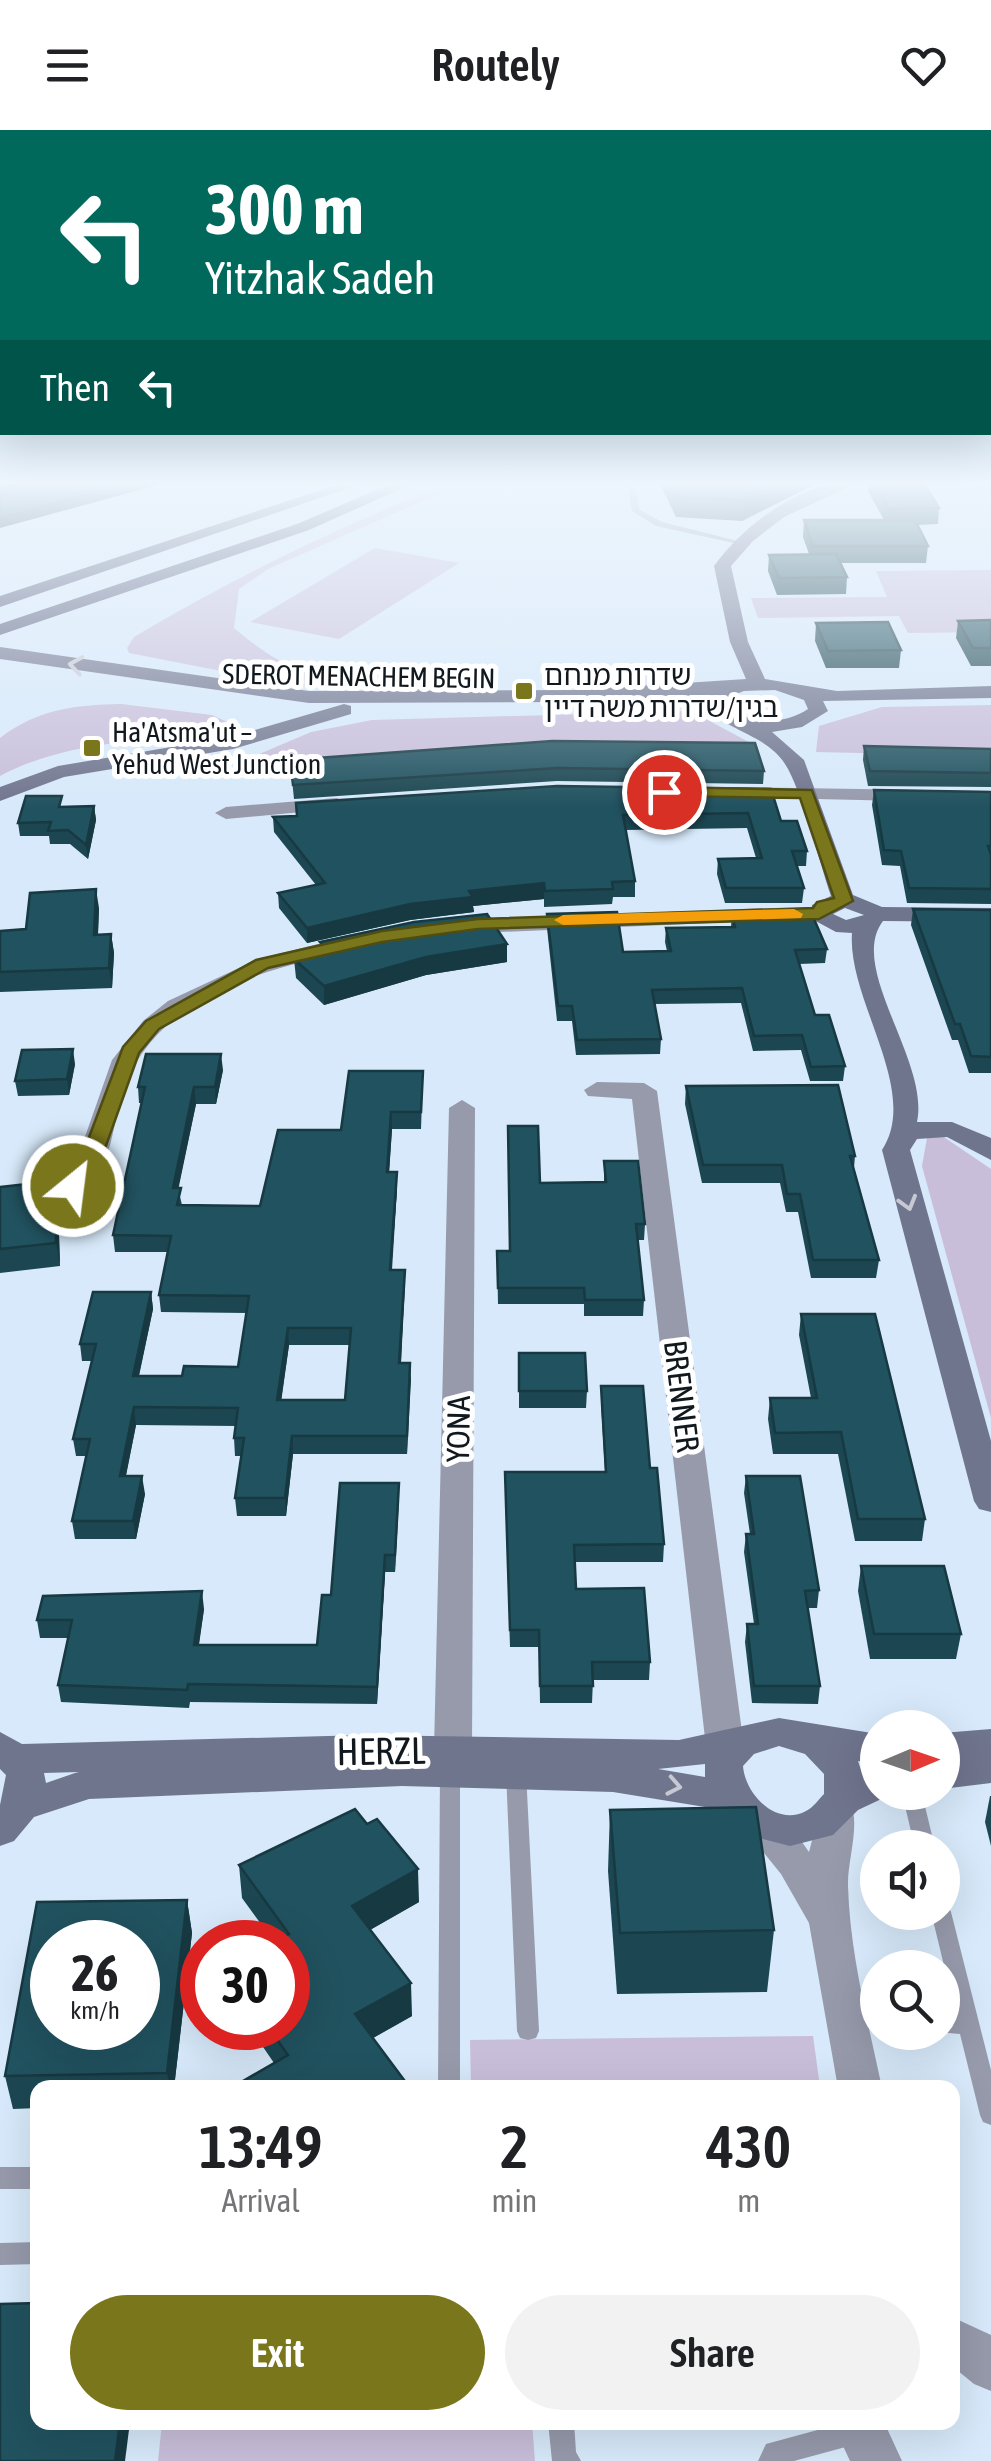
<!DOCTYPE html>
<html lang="en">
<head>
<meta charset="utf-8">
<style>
	:root { --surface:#fff; --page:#f2f2f2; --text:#202124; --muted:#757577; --accent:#7a761b }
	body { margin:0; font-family:"Asap Condensed","Noto Sans Hebrew",sans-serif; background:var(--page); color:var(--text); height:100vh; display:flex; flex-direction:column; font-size:38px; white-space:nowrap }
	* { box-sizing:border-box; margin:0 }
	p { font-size:32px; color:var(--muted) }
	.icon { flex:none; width:55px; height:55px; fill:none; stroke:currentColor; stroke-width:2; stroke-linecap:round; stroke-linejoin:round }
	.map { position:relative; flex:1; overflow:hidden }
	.panel { position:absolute; left:30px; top:1950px; width:930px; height:350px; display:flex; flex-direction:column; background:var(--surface); border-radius:20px; box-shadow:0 10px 40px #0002 }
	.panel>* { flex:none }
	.top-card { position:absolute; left:0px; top:0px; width:992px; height:305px; box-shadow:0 10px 40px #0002; background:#00695c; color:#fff; overflow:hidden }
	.needle { width:65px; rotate:88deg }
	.tools { position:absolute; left:860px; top:1580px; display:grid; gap:20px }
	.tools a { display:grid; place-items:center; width:100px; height:100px; border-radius:50%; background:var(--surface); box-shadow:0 10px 40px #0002; font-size:50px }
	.speed { position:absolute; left:30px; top:1790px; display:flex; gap:20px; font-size:50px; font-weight:700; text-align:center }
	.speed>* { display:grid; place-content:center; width:130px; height:130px; border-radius:50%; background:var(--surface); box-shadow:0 10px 40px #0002; line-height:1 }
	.speed small { font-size:25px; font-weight:400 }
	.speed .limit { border:15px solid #d22; background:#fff; color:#111 }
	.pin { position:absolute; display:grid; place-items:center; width:85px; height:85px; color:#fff; margin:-42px; border:5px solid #fff; border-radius:50%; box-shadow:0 2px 10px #0007 }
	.me { position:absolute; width:110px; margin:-55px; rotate:29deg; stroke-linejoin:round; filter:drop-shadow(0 0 8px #0008) }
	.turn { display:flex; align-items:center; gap:35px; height:210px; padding:0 40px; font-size:45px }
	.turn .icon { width:130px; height:130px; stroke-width:2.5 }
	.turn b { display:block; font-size:70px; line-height:85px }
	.then { display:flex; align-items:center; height:95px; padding:0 40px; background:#0003; gap:20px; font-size:38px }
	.eta { display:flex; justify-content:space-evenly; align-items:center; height:170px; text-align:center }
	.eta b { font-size:60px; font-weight:600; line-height:70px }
	.cta { display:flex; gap:20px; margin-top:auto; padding:20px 40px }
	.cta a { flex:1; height:115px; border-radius:60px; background:var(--accent); color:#fff; font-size:40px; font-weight:600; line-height:115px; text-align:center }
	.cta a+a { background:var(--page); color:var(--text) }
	header { display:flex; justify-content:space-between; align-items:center; height:130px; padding:0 40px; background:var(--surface); font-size:45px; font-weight:600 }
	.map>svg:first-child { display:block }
	.green { fill:#c8beda }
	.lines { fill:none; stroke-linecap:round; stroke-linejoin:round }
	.lane { fill:#969aab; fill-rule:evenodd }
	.street { fill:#969aab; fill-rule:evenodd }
	.secondary { fill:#70758e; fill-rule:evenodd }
	.primary { fill:#555b79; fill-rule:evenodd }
	.wall { fill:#1c4752; fill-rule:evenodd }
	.shaded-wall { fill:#173942 }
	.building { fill:#21525f; stroke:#173942; stroke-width:2.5; fill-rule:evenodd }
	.oneway { stroke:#c6c8d2 }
	.route { fill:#7a761b; stroke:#4f4d12; stroke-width:2.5 }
	.slow { fill:#f59e0b }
	.poi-dot { fill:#7a761b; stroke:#fff; stroke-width:4 }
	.labels { text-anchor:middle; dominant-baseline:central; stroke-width:10; stroke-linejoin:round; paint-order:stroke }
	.far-poi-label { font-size:28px; fill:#12191e; stroke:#fff; text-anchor:start }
	.far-street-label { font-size:28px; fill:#12191e; stroke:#fff }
	.street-label { font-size:32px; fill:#12191e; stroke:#fff }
	.near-street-label { font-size:38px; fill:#12191e; stroke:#fff }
</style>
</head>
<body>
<header><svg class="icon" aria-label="menu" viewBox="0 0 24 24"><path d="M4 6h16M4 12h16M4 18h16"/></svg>Routely<svg class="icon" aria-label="heart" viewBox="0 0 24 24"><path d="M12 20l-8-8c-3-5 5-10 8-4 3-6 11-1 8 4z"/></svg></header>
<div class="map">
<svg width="991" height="2331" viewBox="0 0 991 2331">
	<rect width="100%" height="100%" fill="#d7e9fa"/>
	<g class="green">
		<path d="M453 352H466L268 439 239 459 234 498C279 536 305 546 361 557L299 556 129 523 127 518 134 507C237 446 341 395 453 352Z"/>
		<polygon points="375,418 459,433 339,509 250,492"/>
		<polygon points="991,440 991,502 908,503 899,486 758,488 751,468 887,467 876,441"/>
		<path d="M121 574 212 585 234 595C213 613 177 606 151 609 100 614 46 621 0 646V608C38 579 74 575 121 574Z"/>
		<polygon points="991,575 991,626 816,622 819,596 882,577"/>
		<polygon points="691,581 758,617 373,627 252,637 257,625 311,602 372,590"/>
		<polygon points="929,997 991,1039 991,1288 922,1036"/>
		<polygon points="813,1906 820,1957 471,1957 470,1910"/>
		<polygon points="162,2293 532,2293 535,2331 158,2331"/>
	</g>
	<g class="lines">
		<g class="lane">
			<polygon points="627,352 634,353 640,380 662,392 742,412 738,414 656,396 632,381"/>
			<polygon points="425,539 430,542 425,568 420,571 415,568 420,542"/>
			<polygon points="450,1634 457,1636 460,1641 460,1958 438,1958 440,1641 443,1636"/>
			<polygon points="516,1635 523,1637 526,1642 539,1901 536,1908 528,1910 520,1908 517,1901 506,1642 509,1637"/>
			<polygon points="914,1664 921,1667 924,1672 935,1718 915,1718 904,1672 907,1667"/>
			<polygon points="942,1774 948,1776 951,1782 991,1940 991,1995 983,1992 980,1985 960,1904 937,1902 942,1902 942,1886 956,1885 931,1782 942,1782"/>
			<rect x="0" y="2037" width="38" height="22"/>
			<polygon points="38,2112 38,2134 0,2135 0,2113"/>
			<polygon points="548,2292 574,2292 576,2322 581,2331 552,2331"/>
			<polygon points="847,2292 864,2294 868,2303 864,2312 794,2331 758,2331 766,2314"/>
		</g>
		<g class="street">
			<polygon points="733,657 991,661 991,673 726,667 726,659"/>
			<polygon points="337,668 348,674 344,678 226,689 215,683 226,677"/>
			<polygon points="772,778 784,785 780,790 453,804 441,797 453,790"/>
			<path d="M358 804 366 806V816C295 834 210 849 157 905 79 988 160 1066 0 1078V1062L48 1055 74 1038 112 930 143 891 168 871 258 829Z"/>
			<polygon points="597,952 644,953 657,961 744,1617 738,1627 725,1632 712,1627 706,1617 632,969 588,966 584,960"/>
			<polygon points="462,970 475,978 472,1620 466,1630 453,1635 440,1630 434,1620 449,978"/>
			<path d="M836 1668 850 1672C861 1694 847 1731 848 1756 850 1825 868 1891 882 1958H838L809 1793 781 1744 739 1692 745 1681C775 1671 793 1699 809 1722L822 1672Z"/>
			<polygon points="952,2187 991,2205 991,2261 974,2254 952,2236"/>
			<polygon points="832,2292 884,2292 902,2331 850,2331"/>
		</g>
		<g class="secondary">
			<path d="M834 352H859L784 387 753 411 731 436 748 512 765 549 837 561 991 556V568L823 571 828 581 802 597 772 602 804 630 853 765 882 777 991 778V792L883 791C847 838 930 931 917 992H952L991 1008V1030L947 1007 917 1009 910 1020 991 1311V1382L979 1379 974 1371 882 1020C921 961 847 870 852 803L836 802 810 788 812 775 831 766C820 734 801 658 785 634 766 604 725 601 704 575L707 565 576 572 309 573 0 529V517L309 561 576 560 746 549 730 512 714 436C744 395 786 366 834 352ZM775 560 804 570 808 579C783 596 746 594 724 574L726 568 744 561ZM845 778 864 785 846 790 833 784Z"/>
			<polygon points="344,574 351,576 351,584 233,619 64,647 0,671 0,657 58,636 231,607"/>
			<path d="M779 1588 878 1604V1634L858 1631 862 1643 878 1638V1662L892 1664 858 1680 833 1705 790 1716 748 1705 705 1677 613 1662 402 1656 89 1669 34 1687 14 1711 0 1716V1675L6 1645 0 1639V1602L22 1614 365 1605 679 1610ZM779 1616 805 1624 824 1644V1664C819 1669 813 1678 806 1681 776 1697 745 1664 743 1636L754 1624ZM705 1634V1647L658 1639ZM79 1642 75 1643 46 1653 44 1643Z"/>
			<polygon points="991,1599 991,1653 942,1659 942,1603"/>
		</g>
		<g class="primary">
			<polygon points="395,352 416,352 309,400 0,505 0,494 297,394"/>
			<polygon points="342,353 355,356 0,477 0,466"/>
		</g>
	</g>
	<g class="wall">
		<polygon points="659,352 824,352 815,354 742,391 676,387"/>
		<polygon points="869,352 923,352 939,378 938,394 917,395 928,416 926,433 841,433 847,447 846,464 777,465 768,441 769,425 809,424 803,407 804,390 884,390 868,361"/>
		<polygon points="991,490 991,536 971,536 956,508 958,491"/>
		<polygon points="816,493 901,520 899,538 826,538 815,511"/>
		<polygon points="864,616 991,619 991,657 868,656 863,630"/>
		<polygon points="290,630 764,641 763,654 557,651 294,669"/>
		<polygon points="771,659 781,691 807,721 806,736 797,736 804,758 802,773 725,773 717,744 718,729 756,728 747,698 626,700 635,751 635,767 613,767 612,774 544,777 544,769 473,776 474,782 410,790 307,813 279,778 278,763 316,755 274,702 273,687 296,686 296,673"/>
		<polygon points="874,660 991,662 991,774 907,773 900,736 882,735 872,675"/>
		<polygon points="94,676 96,690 88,729 70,714 50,714 49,706 20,706 18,693 64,677"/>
		<polygon points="99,778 98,805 111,804 114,823 112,858 0,862 0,801 26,799"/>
		<polygon points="913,779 991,780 991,943 969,943 958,910 952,910 911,795"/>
		<polygon points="547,784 623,822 667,821 665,812 666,798 731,797 732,784 827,819 825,833 799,834 815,885 845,936 843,951 810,951 801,920 753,921 741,873 655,874 661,909 660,924 576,925 572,891 557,891 547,798"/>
		<polygon points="320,812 507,814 507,832 426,845 324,875 296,848 294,829 320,822"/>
		<polygon points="75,934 69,965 18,966 15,951"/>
		<path d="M223 940 216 974H196L178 1058 182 1075 260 1076 341 1000 423 941 421 999H392L389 1042H397V1059L392 1140H405L401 1233H410L407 1324H293L286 1386H237L235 1368 242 1326H235L234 1308 236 1296 136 1295 126 1346 145 1364 136 1409H75L72 1391 86 1326H76L73 1309 92 1231H82L80 1214 151 1162 153 1179 139 1246H182L238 1237 247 1183 161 1182 159 1165 168 1122H115L113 1105 141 973H139L138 957ZM289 1215H350L345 1270H281Z"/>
		<polygon points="686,956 855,1026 854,1038 879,1130 876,1148 811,1148 798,1082 786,1082 780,1053 702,1053 685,974"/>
		<polygon points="604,1031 645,1094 644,1110 638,1110 644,1170 643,1186 584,1186 584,1174 498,1174 497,1121 510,1121 540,1053 604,1052"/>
		<polygon points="0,1057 58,1074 60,1136 0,1143"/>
		<polygon points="801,1184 925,1389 922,1411 855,1411 838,1324 773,1324 768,1289 770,1268 811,1268 799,1205"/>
		<polygon points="519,1223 587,1261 586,1278 519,1278"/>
		<polygon points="601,1256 650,1338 664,1414 663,1432 575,1432 576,1459 650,1532 649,1550 593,1550 592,1573 540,1573 539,1517 510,1517 505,1359 605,1342 601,1273"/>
		<polygon points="746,1346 819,1460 817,1478 808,1478 820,1556 818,1574 752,1573 745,1512 747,1494 754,1494 744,1422 746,1404 750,1404 744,1363"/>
		<polygon points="399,1353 395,1442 385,1442 377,1574 190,1572 189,1578 61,1572 58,1555 68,1508 40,1508 37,1490 204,1479 199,1515 317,1515 331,1465"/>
		<polygon points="861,1436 961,1504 956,1529 870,1529 858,1461"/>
		<polygon points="990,1666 991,1666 991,1716 985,1692"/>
		<polygon points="610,1680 774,1800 767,1862 617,1864 608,1741"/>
		<polygon points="239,1735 419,1772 370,1800 412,1886 373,1908 274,1933 250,1898 288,1898 274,1812 242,1768"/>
		<polygon points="187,1770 192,1803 174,1958 38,1958 38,1978 13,1979 5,1946"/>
	</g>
	<g class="shaded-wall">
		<polygon points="135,352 169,352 0,398 0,388"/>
		<polygon points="781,352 824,352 815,354 742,391 744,370"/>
		<polygon points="94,676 96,690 88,729 86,715"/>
		<polygon points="544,753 544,769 473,776 474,782 410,790 307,813 307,798 469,761"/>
		<polygon points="96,759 99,778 97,824 94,805"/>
		<polygon points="111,804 114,823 112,858 109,838"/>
		<polygon points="507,814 507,832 426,845 324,875 324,856 426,827"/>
		<polygon points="73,919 75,934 69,965 67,949"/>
		<polygon points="221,924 223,940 216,974 215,957"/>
		<polygon points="194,957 196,974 175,1075 173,1058"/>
		<polygon points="391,982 392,999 388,1059 387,1042"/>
		<polygon points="397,1042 397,1059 390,1157 390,1140"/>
		<polygon points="55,1051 58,1074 60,1136 56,1113"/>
		<polygon points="405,1140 405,1157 400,1250 399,1233"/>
		<polygon points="151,1162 153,1179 135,1263 133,1246"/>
		<polygon points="288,1198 289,1215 279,1287 277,1270"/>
		<polygon points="410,1233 411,1250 407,1324 407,1306"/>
		<polygon points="134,1277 136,1295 122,1364 120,1346"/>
		<polygon points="292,1306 293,1324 286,1386 285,1368"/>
		<polygon points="142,1346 145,1364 136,1409 133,1391"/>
		<polygon points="399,1353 399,1370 395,1442 395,1425"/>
		<polygon points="385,1425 385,1442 377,1574 377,1557"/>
		<polygon points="202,1461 204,1479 196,1532 194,1515"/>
		<polygon points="418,1739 419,1772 354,1809 352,1776"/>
		<polygon points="187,1770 192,1803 174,1958 170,1958 167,1943"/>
		<polygon points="411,1853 412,1886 357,1917 355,1884"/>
		<polygon points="120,2292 130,2292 125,2331 115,2331"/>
	</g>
	<g class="building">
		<polygon points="0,352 135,352 0,388"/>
		<polygon points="669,352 781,352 744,370 677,367"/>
		<polygon points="874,352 923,352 939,378 889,379"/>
		<polygon points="804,390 915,390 928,416 813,416"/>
		<polygon points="836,424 847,447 779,448 769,425"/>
		<polygon points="991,490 991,518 973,518 958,491"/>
		<polygon points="888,492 901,520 828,521 816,493"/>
		<polygon points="552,611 755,613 764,641 557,638 293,655 290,630"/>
		<polygon points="864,616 991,619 991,643 870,641"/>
		<polygon points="557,656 771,659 781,691 797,691 807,721 792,721 804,758 726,758 718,729 762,728 748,683 623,685 635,751 612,752 613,759 545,761 544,753 469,761 473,767 410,774 307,798 278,763 325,753 273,687 297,686 296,673"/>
		<polygon points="874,660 991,662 991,716 988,716 991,725 991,759 909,758 901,721 884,720"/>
		<polygon points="26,666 62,666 59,677 94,676 86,715 68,700 48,701 51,692 18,693"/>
		<polygon points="96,759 94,805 111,804 109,838 0,842 0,801 26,799 30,763"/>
		<polygon points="913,779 991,780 991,927 971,926 960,894 955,894"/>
		<polygon points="617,782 623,822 671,821 666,798 735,797 732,784 811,782 827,819 795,820 815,885 829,885 845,936 811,937 802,905 754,906 742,858 652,860 661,909 577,910 572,876 558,876 547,784"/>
		<polygon points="487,784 507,814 426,827 324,856 294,829 327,820 320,812 414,792"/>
		<polygon points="73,919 67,949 15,951 22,920"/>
		<path d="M146 924H221L215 957H194L173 1058H181L177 1075 260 1076 278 1000H341L349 941H423L421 982H391L387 1042H397L390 1140H405L399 1233H410L407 1306H292L285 1368H235L244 1308H234L238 1278 134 1277 120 1346H142L133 1391H72L90 1309H73L96 1214H80L93 1162H151L133 1246H182L184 1236 238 1237 249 1166 159 1165 171 1106 113 1105 145 957H138ZM288 1198H351L345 1270H277Z"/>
		<polygon points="838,955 855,1026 850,1026 879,1130 813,1130 800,1064 787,1064 782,1035 703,1035 686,956"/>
		<polygon points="508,996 538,996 540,1053 606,1052 604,1031 638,1031 645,1094 636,1094 644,1170 585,1170 584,1158 498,1158 497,1121 510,1121"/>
		<polygon points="55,1051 56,1113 0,1119 0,1057"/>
		<polygon points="801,1184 875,1184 925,1389 858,1389 841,1302 775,1303 770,1268 817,1268"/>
		<polygon points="519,1223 585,1223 587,1261 519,1261"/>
		<polygon points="601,1256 643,1256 650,1338 657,1338 664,1414 574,1415 576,1459 644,1458 650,1532 592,1532 593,1556 540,1556 539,1500 510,1500 505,1342 606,1342"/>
		<polygon points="746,1346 800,1346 819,1460 805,1461 820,1556 754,1556 747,1494 758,1494 746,1404 754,1404"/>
		<polygon points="340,1353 399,1353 395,1425 385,1425 377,1557 188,1554 187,1560 58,1555 72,1490 37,1490 43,1466 202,1461 194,1515 317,1515 322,1465 331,1465"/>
		<polygon points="861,1436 944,1436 961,1504 874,1504"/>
		<polygon points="756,1677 774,1800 620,1803 610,1680"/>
		<polygon points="355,1679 367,1694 377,1689 418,1739 352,1776 411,1853 355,1884 410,1958 231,1958 288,1925 269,1898 288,1898 288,1812 274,1812 289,1804 239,1735"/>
		<path d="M187 1770 167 1943 5 1946 37 1772ZM52 1812H138V1898H52Z"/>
		<polygon points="38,2173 38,2292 120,2292 115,2331 0,2331 0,2174"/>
	</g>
	<defs><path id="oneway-chevron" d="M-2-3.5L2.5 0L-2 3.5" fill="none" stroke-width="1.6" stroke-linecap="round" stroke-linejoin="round" transform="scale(2.5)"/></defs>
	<g class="oneway">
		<use href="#oneway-chevron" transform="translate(76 535) rotate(-171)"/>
		<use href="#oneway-chevron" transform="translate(908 1073) rotate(74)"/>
		<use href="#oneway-chevron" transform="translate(674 1656) rotate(11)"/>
	</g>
	<linearGradient id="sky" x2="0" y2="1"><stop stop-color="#79afcd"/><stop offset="0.52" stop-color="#edf5fd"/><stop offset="1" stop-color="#edf5fd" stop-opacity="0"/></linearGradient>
	<rect width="991" height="678" fill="url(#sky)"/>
	<polygon class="route" points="664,657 812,660 853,771 819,789 478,799 382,812 268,838 159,899 139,923 97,1041 81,1061 65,1061 62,1056 77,1039 123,917 146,891 256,830 382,801 478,789 813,778 817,772 834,768 800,668 658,666 656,662"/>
	<polygon class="slow" points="794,779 803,784 801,788 563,795 554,790 563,785"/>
	<g class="poi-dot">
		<rect x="514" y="551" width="20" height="20" rx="5"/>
		<rect x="82" y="608" width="20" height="20" rx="5"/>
	</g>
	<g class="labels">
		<g class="far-poi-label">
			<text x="544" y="545">שדרות מנחם<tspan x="544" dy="32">בגין/שדרות משה דיין</tspan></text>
			<text x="112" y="602">Ha'Atsma'ut –<tspan x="112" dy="32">Yehud West Junction</tspan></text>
		</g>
		<g class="far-street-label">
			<text transform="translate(359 546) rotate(1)">SDEROT MENACHEM BEGIN</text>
		</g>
		<g class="street-label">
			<text transform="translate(682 1266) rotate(83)">BRENNER</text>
			<text transform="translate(458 1299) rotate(-89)">YONA</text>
		</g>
		<g class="near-street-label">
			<text transform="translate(381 1621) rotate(-1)">HERZL</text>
		</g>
	</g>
</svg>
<div class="tools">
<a><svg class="needle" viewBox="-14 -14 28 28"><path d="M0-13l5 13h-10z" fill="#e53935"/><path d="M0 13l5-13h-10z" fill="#757577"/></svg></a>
<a><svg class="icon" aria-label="sound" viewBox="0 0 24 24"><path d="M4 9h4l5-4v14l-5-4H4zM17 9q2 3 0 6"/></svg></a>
<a><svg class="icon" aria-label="search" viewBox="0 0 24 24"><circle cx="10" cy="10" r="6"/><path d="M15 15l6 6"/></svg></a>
</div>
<div class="speed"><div>26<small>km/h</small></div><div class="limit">30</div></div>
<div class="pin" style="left:664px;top:662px;background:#d93025"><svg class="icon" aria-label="arrive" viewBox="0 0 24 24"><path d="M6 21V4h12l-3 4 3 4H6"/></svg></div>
<svg class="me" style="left:73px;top:1056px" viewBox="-20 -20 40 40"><circle r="17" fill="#7a761b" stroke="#fff" stroke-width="3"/><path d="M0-11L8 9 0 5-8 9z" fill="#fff"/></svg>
<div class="top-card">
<div class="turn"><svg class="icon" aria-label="left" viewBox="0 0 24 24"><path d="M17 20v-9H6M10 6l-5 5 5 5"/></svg><div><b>300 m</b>Yitzhak Sadeh</div></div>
<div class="then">Then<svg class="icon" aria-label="left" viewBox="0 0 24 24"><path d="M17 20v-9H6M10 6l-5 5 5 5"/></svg></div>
</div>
<section class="panel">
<div class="eta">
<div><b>13:49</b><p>Arrival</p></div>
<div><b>2</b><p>min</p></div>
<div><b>430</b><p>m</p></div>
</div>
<div class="cta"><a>Exit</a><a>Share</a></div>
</section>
</div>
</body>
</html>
